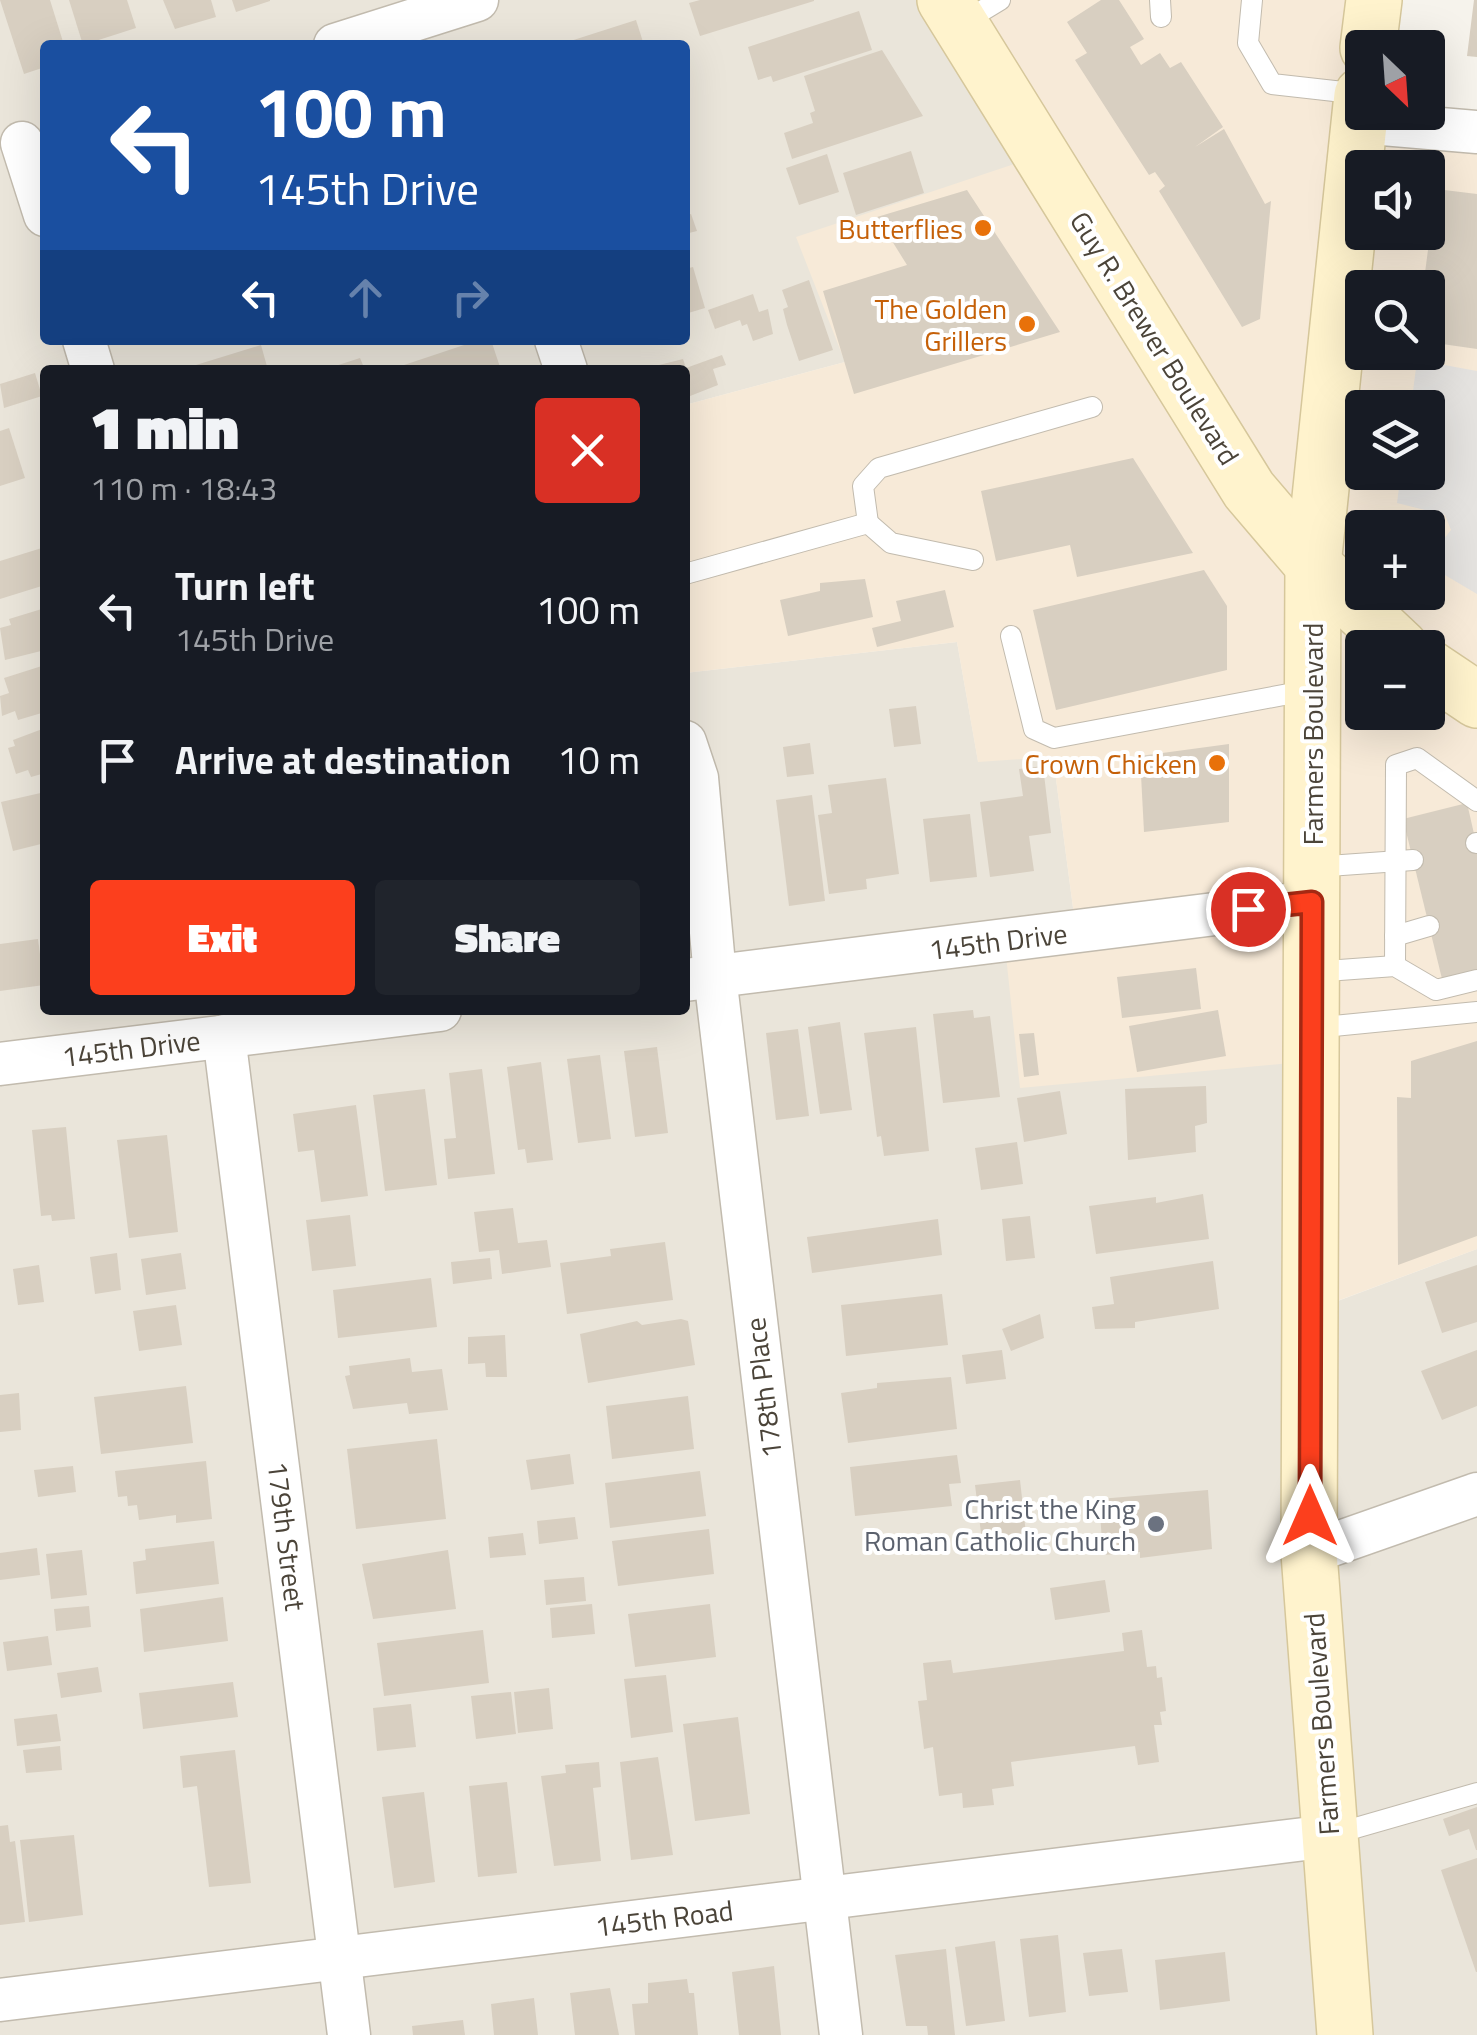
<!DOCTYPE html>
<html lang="en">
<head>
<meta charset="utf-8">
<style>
	:root { --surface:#171b24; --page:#20242c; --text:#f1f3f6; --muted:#9ea1a6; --accent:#fc3f1d }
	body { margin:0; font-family:"Titillium Web",sans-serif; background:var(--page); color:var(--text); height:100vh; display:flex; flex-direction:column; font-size:38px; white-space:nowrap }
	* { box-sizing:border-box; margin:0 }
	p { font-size:32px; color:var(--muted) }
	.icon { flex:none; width:55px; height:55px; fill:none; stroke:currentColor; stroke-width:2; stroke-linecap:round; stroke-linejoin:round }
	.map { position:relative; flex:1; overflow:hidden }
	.sheet { position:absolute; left:40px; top:365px; width:650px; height:650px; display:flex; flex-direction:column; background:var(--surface); border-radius:10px; box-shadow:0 10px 40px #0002 }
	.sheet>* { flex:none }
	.guide { position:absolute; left:40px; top:40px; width:650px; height:305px; border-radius:10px; box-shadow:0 10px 40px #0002; background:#1a4fa0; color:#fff; overflow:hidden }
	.needle { width:65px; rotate:155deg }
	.controls { position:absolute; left:1345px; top:30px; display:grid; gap:20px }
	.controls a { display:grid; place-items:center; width:100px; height:100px; border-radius:10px; background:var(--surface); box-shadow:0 10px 40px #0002; font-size:50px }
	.pin { position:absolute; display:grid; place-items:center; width:85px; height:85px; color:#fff; margin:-42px; border:5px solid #fff; border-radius:50%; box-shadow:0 2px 10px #0007 }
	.me { position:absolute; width:110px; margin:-55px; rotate:0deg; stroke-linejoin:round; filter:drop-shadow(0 0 8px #0008) }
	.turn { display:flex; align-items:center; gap:35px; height:210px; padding:0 50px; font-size:45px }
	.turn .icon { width:130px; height:130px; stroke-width:2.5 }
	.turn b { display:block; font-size:70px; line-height:85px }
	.lanes { display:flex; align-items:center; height:95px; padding:0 50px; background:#0003; justify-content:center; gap:50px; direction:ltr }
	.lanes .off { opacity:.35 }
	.round { display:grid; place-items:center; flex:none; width:105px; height:105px; border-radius:10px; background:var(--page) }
	.overview { display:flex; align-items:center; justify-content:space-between; height:170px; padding:0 50px }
	h1 { font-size:60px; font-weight:800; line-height:75px }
	.button { display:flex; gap:20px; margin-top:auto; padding:20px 50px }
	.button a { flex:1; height:115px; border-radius:10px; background:var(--accent); color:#fff; font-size:40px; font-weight:800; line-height:115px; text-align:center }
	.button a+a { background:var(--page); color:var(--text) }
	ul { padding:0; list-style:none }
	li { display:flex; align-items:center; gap:30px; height:150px; padding:0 50px }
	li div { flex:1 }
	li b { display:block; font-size:38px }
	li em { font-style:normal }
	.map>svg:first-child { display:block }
	.residential { fill:#eae5da; fill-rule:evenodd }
	.commercial { fill:#f7ead8; fill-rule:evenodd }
	.parking { fill:#e5e3e0 }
	.building { fill:#d8cfc1 }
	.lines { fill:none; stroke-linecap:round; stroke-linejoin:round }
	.lane-casing { stroke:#c2bbae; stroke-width:22 }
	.street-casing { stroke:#c2bbae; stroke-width:45 }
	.secondary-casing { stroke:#d6c79b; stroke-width:58 }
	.lane { stroke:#fff; stroke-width:20 }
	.street { stroke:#fff; stroke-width:42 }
	.secondary { stroke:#fff3cd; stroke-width:55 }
	.route-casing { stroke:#a42913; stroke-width:25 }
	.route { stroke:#fc3f1d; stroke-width:18 }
	.food-dot { fill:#e8710a; stroke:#fff; stroke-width:4 }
	.worship-dot { fill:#6b7280; stroke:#fff; stroke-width:4 }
	.labels { text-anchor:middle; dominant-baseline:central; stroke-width:8; stroke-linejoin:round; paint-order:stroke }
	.food-label { font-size:28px; fill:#c56008; stroke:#fff; text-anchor:end }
	.street-label { font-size:28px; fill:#4b4439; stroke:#fff }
	.worship-label { font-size:28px; fill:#5b616d; stroke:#fff; text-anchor:end }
</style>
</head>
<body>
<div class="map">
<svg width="1477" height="2035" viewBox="0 0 1477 2035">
	<rect width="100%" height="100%" fill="#f6f3ec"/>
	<path class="residential" d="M0 0H939L1036 157 845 362 685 405V370H45V1010H685V673L957 642 978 761 1053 756 1077 938 1303 1061V1314L1477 1249V2035H0ZM45 45H685V340H45Z"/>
	<path class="commercial" d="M939 0H1364L1349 127 1477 142V1249L1302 1314 1303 1062 1020 1088 1005 946 1077 938 1053 757 978 762 957 642 685 673V405L845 362 796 237 1035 157ZM1362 168H1428V232H1362ZM1362 288H1428V352H1362ZM1362 408H1428V472H1362ZM1362 528H1428V592H1362ZM1362 648H1428V712H1362Z"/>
	<polygon class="parking" points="1417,360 1477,371 1477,594 1428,565 1428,559 1451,530 1445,515 1397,503 1401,473 1428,472 1428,408 1411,407"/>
	<g class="building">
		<polygon points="0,0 50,0 64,45 45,45 45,67 24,74"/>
		<polygon points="69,0 127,0 136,28 83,45"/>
		<polygon points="163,0 211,0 216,17 175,29"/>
		<polygon points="232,0 270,0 270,1 236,12"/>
		<polygon points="700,0 814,0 814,1 700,36 689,3"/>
		<polygon points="1101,0 1119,0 1144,39 1130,47 1141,65 1160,53 1170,68 1181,62 1223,127 1195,147 1224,129 1265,204 1271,201 1260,319 1242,327 1159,191 1165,186 1155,172 1149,175 1075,60 1087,53 1067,22"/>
		<polygon points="1474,0 1477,0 1477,57 1467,56"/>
		<polygon points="859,11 872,50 773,82 771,76 758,80 748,47"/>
		<polygon points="636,20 644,45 561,45 561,44"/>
		<polygon points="882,50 923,116 792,159 784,133 813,123 810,113 815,111 804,76"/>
		<polygon points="911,151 924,193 856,215 843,173"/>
		<polygon points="827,154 839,192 799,205 786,168"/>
		<polygon points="1436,189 1477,194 1477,349 1428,342 1428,288 1423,288"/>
		<polygon points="967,190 1060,332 854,394 823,291 907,265 877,217"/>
		<polygon points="691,214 697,231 685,234 685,216"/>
		<polygon points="693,267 705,308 685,314 685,269"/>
		<polygon points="809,280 833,350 799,361 787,325 783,309 788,307 782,290"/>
		<polygon points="753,294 759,312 768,309 773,334 753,341 747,324 742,326 740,320 715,329 708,310"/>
		<polygon points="479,340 491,340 501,370 389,370"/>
		<polygon points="261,345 268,370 183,370 183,369"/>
		<polygon points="722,355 726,365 713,369 718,385 685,398 685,370 660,370 659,365 683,359 686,368"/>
		<polygon points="360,358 365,370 326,370 326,369"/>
		<polygon points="35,373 42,396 4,408 0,384"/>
		<polygon points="9,428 25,478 0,486 0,431"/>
		<polygon points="1133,458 1193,553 1077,577 1070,545 996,561 981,491"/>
		<polygon points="45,547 45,585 0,599 0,561"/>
		<polygon points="1204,570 1227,606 1227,670 1056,710 1033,610"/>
		<polygon points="865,579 873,617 788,636 780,600 820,591 820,583"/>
		<polygon points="945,590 954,627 877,647 872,628 901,621 896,601"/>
		<polygon points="45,608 45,650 5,660 0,628 11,625 9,619"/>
		<polygon points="45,665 45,712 18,720 15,711 2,716 0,696 9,693 4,678"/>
		<polygon points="916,706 921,744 894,747 889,709"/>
		<polygon points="45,728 45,773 31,777 28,770 16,774 8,748 15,746 13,740"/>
		<polygon points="810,743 814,774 787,777 783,747"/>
		<polygon points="1229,744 1229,822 1144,832 1140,756"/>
		<polygon points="1043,766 1051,833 1029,836 1034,871 990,877 980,802 1023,796 1019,769"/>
		<polygon points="886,778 899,874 866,879 867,889 829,894 818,815 832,813 828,785"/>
		<polygon points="45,792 45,843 13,851 1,802"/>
		<polygon points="812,795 825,901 789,906 776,800"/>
		<polygon points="1467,803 1477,847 1477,975 1443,983 1403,819"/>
		<polygon points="970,814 977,877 930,882 923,819"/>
		<polygon points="38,939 44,985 0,991 0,944"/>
		<polygon points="1196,968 1201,1009 1122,1018 1117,977"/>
		<polygon points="973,1010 974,1018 990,1016 1000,1097 943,1103 933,1014"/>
		<polygon points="1218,1010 1226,1056 1137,1072 1129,1026"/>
		<polygon points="840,1022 852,1110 820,1114 808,1027"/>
		<polygon points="916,1027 929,1151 884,1156 881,1136 877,1137 864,1033"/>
		<polygon points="798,1029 809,1116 776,1120 766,1033"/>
		<polygon points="1034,1033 1039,1075 1024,1077 1019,1034"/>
		<polygon points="1477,1041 1477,1236 1398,1265 1397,1097 1411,1098 1411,1061"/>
		<polygon points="657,1047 668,1133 635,1137 624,1051"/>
		<polygon points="600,1055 611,1139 578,1143 567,1059"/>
		<polygon points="541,1062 553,1160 527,1163 525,1149 518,1150 507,1067"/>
		<polygon points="482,1069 495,1174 448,1179 444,1139 456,1138 449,1073"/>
		<polygon points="1206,1086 1207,1123 1195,1126 1196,1152 1128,1160 1125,1089"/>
		<polygon points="425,1089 437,1185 385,1191 373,1095"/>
		<polygon points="1060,1091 1067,1134 1024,1142 1017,1098"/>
		<polygon points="356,1105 368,1196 321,1202 314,1150 298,1152 293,1114"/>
		<polygon points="66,1127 75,1219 52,1221 51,1215 41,1216 32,1130"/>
		<polygon points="167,1135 178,1232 129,1238 117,1140"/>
		<polygon points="1017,1142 1023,1184 981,1190 975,1148"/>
		<polygon points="1203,1194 1209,1239 1096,1254 1089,1206 1156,1197 1156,1203"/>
		<polygon points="513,1208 518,1243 547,1240 551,1267 502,1274 499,1250 479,1252 474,1212"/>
		<polygon points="350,1215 356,1266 312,1271 306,1220"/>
		<polygon points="1030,1216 1035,1258 1006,1261 1002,1219"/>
		<polygon points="938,1219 942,1255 812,1273 807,1237"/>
		<polygon points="665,1242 673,1300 567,1314 560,1263 611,1256 610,1249"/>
		<polygon points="117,1253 121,1290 95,1294 90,1257"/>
		<polygon points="181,1253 186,1289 146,1295 141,1259"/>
		<polygon points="490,1258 492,1279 453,1284 451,1262"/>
		<polygon points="1213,1261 1219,1309 1135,1322 1135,1328 1095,1329 1092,1307 1114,1304 1110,1277"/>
		<polygon points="39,1265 44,1302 18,1305 13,1269"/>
		<polygon points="1477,1265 1477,1322 1442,1333 1425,1282"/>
		<polygon points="431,1278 437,1327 338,1338 333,1290"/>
		<polygon points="942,1294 948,1345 846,1356 841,1305"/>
		<polygon points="176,1305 182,1345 139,1351 133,1311"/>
		<polygon points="1040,1314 1044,1338 1011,1351 1002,1329"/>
		<polygon points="681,1319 688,1321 695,1365 588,1383 580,1334 637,1321 642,1325"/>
		<polygon points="505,1335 507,1377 486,1377 485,1363 468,1364 468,1337"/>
		<polygon points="1002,1350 1006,1379 966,1384 962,1355"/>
		<polygon points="1477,1350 1477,1406 1442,1420 1421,1371"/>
		<polygon points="410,1358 412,1372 442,1369 448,1410 409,1414 407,1403 353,1409 345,1376 350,1375 349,1366"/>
		<polygon points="951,1377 957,1429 848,1443 841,1393 877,1388 877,1383"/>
		<polygon points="186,1386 193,1443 101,1454 94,1397"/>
		<polygon points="19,1393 21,1430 0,1432 0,1395"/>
		<polygon points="688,1396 694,1449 612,1459 606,1406"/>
		<polygon points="437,1439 446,1519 356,1529 347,1449"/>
		<polygon points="570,1454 574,1484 531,1490 526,1460"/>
		<polygon points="957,1455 961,1483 949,1484 952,1506 855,1516 850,1467"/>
		<polygon points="206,1461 212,1519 176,1523 176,1515 139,1520 137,1505 128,1506 127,1496 118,1497 115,1471"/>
		<polygon points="73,1466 76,1492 38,1497 34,1470"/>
		<polygon points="700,1471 706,1516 610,1528 605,1483"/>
		<polygon points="1020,1480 1027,1543 983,1549 975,1485"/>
		<polygon points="1208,1490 1212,1549 1140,1558 1140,1552 1103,1555 1099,1499"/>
		<polygon points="575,1517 578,1539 539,1544 537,1521"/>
		<polygon points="709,1529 714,1574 618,1586 612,1541"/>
		<polygon points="523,1533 526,1555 490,1558 488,1537"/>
		<polygon points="214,1541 219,1584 136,1594 133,1562 146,1560 145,1549"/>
		<polygon points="37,1548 40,1575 0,1580 0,1553"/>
		<polygon points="82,1550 87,1595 51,1599 46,1554"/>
		<polygon points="448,1550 456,1609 373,1619 362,1564"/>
		<polygon points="584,1577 586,1601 546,1605 544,1580"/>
		<polygon points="1105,1580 1110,1612 1055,1620 1050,1588"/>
		<polygon points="223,1597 228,1641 144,1652 140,1609"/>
		<polygon points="592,1604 595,1634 552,1638 550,1608"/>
		<polygon points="710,1604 716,1657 635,1667 628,1614"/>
		<polygon points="89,1606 91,1627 56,1631 54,1609"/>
		<polygon points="483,1630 489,1683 384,1696 377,1643"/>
		<polygon points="1142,1630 1147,1667 1156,1666 1157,1678 1162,1677 1166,1711 1160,1712 1162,1725 1154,1725 1159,1762 1138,1765 1135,1746 1011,1762 1014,1786 992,1789 994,1805 963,1808 962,1793 939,1796 933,1747 924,1749 918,1701 927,1700 923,1663 951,1660 953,1673 1124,1651 1122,1633"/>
		<polygon points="48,1636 52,1665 7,1671 3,1642"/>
		<polygon points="98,1667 102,1692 61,1698 57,1673"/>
		<polygon points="666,1675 673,1732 631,1738 624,1679"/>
		<polygon points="233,1682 238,1717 143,1729 139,1693"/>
		<polygon points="549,1688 553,1729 518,1733 514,1692"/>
		<polygon points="511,1692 516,1734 476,1739 471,1696"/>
		<polygon points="411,1704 416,1747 377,1751 373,1708"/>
		<polygon points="57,1714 61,1741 17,1746 14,1719"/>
		<polygon points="738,1717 750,1814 695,1821 683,1724"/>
		<polygon points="60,1746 62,1770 26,1773 23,1750"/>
		<polygon points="235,1750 251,1883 209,1887 197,1786 183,1788 180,1756"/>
		<polygon points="658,1757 673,1855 631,1860 620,1762"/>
		<polygon points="599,1762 601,1787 593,1788 601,1861 554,1866 541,1776 566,1773 565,1765"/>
		<polygon points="507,1782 517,1873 478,1877 469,1786"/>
		<polygon points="424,1792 435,1882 394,1888 382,1797"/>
		<polygon points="1477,1807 1477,1850 1476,1850 1469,1829 1449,1836 1443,1819"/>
		<polygon points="8,1825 10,1842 15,1841 25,1922 0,1925 0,1826"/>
		<polygon points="74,1835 83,1915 29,1922 20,1840"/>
		<polygon points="1477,1858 1477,1972 1476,1972 1441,1870"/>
		<polygon points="1058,1935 1066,2012 1029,2017 1020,1939"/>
		<polygon points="995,1941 1005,2021 966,2026 955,1947"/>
		<polygon points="946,1949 955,2035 928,2035 927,2026 906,2026 895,1955"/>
		<polygon points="1122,1949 1128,1992 1089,1996 1083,1953"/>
		<polygon points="1225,1952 1230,2001 1160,2010 1155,1960"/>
		<polygon points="774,1966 781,2035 739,2035 732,1972"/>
		<polygon points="687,1979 689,1993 694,1993 698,2035 635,2035 632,2004 648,2003 648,1983"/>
		<polygon points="610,1988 619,2035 575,2035 570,1993"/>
		<polygon points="534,1998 538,2035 494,2035 491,2004"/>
		<polygon points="463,2020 465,2035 413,2035 412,2026"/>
	</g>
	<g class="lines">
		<defs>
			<g id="lane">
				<polyline points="1160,0 1161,17"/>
				<polyline points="1252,0 1248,43 1272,84 1361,94"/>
				<polyline points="962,23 1000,0"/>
				<polyline points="868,523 863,486 879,468 1092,407"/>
				<polyline points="685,574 868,523 891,543 973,560"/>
				<polyline points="1011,636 1034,729 1054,738 1310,690"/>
				<polyline points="1476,843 1477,843"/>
				<polyline points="1314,867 1413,860"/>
				<polyline points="1395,936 1429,926"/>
				<polyline points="1395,966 1396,765 1417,758 1477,801"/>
				<polyline points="1312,972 1395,966 1436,990 1477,980"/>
				<polyline points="1313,1028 1477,1012"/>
				<polyline points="1331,1835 1477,1793"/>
			</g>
			<g id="street">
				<polyline points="335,45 477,0"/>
				<polyline points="1359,122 1477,132"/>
				<polyline points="22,143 45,215"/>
				<polyline points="84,340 93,370"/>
				<polyline points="556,340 566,370"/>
				<polyline points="685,742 697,778 715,976 841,2035"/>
				<polyline points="685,980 1311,902"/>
				<polyline points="224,1036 349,2035"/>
				<polyline points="0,1064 440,1010"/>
				<polyline points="1309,1553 1477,1494"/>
				<polyline points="0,2000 1329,1836"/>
			</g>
			<g id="secondary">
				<polyline points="945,0 1249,490 1313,565 1401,648"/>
				<polyline points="1368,48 1374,0"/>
				<polyline points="1428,667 1477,700"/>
				<polyline points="1345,2035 1309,1553 1313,565 1362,95"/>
			</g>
		</defs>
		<use href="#lane" class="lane-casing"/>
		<use href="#street" class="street-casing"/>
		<use href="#secondary" class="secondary-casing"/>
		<use href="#lane" class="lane"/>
		<use href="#street" class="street"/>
		<use href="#secondary" class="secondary"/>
	</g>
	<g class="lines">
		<defs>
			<polyline id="route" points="1248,909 1312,902 1310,1516"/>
		</defs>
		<use href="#route" class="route-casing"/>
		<use href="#route" class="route"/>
	</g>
	<g class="food-dot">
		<circle cx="983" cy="228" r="10"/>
		<circle cx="1027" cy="324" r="10"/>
		<circle cx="1217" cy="763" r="10"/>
	</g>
	<circle class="worship-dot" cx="1156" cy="1524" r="10"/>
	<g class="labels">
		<g class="food-label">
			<text x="963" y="228">Butterflies</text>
			<text x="1007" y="308">The Golden<tspan x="1007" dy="32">Grillers</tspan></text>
			<text x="1197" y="763">Crown Chicken</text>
		</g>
		<g class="street-label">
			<text transform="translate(1155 338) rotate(58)">Guy R. Brewer Boulevard</text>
			<text transform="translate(1312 734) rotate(-90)">Farmers Boulevard</text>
			<text transform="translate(998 941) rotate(-7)">145th Drive</text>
			<text transform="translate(131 1048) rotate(-7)">145th Drive</text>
			<text transform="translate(763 1388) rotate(-97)">178th Place</text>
			<text transform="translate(287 1536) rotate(83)">179th Street</text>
			<text transform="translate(1321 1724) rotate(-94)">Farmers Boulevard</text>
			<text transform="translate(664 1918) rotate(-7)">145th Road</text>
		</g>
		<g class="worship-label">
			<text x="1136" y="1508">Christ the King<tspan x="1136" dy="32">Roman Catholic Church</tspan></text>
		</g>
	</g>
</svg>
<div class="controls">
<a><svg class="needle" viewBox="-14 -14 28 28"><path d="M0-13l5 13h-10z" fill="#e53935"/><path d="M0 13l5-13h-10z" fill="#9ea1a6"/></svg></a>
<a><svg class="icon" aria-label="sound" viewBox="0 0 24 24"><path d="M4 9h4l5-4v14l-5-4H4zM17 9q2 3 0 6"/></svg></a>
<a><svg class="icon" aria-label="search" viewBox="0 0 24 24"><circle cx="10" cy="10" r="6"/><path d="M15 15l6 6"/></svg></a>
<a><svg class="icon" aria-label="layers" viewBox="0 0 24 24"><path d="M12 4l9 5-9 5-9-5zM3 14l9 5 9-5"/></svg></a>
<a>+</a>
<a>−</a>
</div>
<div class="pin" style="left:1248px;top:909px;background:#d93025"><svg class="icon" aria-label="arrive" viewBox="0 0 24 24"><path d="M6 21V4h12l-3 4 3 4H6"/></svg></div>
<svg class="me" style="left:1310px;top:1516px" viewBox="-20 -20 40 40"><path d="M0-17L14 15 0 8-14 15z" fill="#fc3f1d" stroke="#fff" stroke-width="4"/></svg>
<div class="guide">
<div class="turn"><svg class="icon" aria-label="left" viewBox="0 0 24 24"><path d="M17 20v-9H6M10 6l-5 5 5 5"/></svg><div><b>100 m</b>145th Drive</div></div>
<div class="lanes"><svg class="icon" aria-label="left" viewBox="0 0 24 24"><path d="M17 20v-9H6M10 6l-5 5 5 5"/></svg><svg class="icon off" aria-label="ahead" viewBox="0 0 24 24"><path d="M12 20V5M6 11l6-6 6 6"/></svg><svg class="icon off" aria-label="right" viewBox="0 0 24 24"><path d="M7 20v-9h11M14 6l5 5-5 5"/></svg></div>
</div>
<section class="sheet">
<div class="overview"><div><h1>1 min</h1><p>110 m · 18:43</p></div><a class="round" style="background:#d93025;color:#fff"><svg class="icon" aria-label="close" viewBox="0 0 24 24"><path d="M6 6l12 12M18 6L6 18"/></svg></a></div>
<ul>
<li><svg class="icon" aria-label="left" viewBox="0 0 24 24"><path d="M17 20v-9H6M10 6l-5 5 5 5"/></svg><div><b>Turn left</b><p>145th Drive</p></div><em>100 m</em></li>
<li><svg class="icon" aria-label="arrive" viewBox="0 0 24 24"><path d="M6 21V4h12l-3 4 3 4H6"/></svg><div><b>Arrive at destination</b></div><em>10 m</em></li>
</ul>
<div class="button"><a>Exit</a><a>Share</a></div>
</section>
</div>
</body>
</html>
